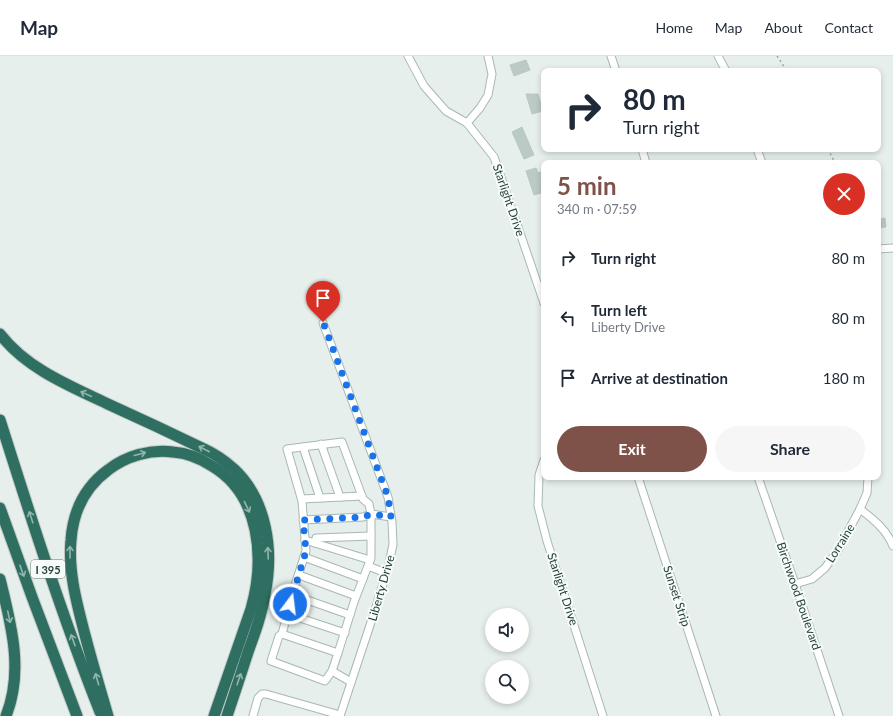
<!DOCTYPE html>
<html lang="en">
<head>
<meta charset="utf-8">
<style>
	:root { --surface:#fff; --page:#f6f6f7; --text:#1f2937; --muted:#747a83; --line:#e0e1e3; --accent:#7f5249 }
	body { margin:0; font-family:Lato,sans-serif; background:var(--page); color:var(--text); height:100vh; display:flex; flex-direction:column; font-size:15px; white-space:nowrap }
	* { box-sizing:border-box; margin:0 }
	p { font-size:13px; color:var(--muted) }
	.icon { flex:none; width:22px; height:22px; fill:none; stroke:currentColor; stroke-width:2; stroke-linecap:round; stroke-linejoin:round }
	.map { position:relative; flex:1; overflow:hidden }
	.side { position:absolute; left:541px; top:104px; width:340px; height:320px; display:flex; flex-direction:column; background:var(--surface); border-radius:8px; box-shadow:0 2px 6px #0003 }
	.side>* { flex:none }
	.top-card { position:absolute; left:541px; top:12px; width:340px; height:84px; border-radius:8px; box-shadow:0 2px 6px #0003; background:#fff; color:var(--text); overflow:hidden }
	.fabs { position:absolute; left:485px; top:552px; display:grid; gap:8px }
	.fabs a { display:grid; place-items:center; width:44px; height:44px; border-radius:50%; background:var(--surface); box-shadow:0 2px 6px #0003; font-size:20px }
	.pin { position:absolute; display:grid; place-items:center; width:34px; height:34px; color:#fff; margin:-41px -17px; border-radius:50% 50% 50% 0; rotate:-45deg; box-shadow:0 0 4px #0007 }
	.pin .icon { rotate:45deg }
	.me { position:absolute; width:44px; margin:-22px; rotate:15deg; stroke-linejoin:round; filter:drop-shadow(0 0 3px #0008) }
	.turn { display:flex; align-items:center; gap:14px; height:84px; padding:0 16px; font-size:18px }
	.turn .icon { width:52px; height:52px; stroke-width:2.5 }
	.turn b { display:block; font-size:28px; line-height:34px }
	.round { display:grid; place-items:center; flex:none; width:42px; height:42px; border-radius:21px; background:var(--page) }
	.overview { display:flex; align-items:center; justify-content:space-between; height:68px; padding:0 16px }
	h1 { font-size:24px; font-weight:700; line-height:30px; color:var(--accent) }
	.button { display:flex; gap:8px; margin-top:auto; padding:8px 16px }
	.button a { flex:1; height:46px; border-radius:24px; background:var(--accent); color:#fff; font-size:16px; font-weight:700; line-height:46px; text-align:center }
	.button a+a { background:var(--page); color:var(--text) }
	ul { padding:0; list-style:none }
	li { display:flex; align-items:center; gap:12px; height:60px; padding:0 16px }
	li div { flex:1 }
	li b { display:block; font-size:15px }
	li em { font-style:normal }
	header { display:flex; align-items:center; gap:24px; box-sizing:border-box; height:56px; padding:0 20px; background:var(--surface); border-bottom:1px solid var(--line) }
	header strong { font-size:19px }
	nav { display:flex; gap:22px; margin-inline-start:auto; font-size:14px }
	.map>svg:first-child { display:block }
	.building { fill:#bbcac4; stroke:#b8c9c2 }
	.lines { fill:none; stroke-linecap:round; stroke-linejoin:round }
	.minor-casing { stroke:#a8b8b2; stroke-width:9 }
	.highway-casing { stroke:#c2cac8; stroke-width:13 }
	.path { stroke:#86b3a5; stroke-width:1.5; stroke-dasharray:2 3; stroke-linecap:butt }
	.minor { stroke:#fff; stroke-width:7 }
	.highway { stroke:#2f6f62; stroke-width:11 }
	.oneway { stroke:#93b5ae }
	.route { stroke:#1a73e8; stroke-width:7; stroke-dasharray:0 12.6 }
	.labels { text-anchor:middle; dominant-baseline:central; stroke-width:4; stroke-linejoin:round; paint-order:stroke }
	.shield { fill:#f7fbf9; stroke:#637a73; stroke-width:1 }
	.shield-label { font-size:11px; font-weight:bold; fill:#24423a }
	.street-label { font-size:12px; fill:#24423a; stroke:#f7fbf9 }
</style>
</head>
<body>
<header>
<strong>Map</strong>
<nav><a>Home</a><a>Map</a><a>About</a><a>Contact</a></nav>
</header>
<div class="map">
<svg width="893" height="660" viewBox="0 0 893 660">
	<rect width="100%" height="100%" fill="#e6efeb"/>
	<g class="building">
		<polygon points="526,4 530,14 514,20 510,9"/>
		<polygon points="526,38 538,38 543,55 532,58"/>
		<polygon points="522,71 534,99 524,103 512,76"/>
		<polygon points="536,112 538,117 541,116 544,122 540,123 544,136 534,139 526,115"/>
		<polygon points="885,162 886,171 878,172 878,163"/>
	</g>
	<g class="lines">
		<defs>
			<g id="minor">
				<polyline points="408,0 424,30 446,55 467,67 494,101 544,247"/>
				<polyline points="611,0 616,15"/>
				<polyline points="718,0 726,15"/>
				<polyline points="467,67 480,52 488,39 492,18 488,0"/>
				<polyline points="642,93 646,107"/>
				<polyline points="757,93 762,107"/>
				<polyline points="878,193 893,192"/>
				<polyline points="323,267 388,441 392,466 393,488 389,508 375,554 340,660"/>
				<polyline points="321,388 340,441"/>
				<polyline points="303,391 320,442"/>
				<polyline points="544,404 539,419 538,450 547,485 603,660"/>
				<polyline points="638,421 716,660"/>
				<polyline points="758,421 795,528 839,660"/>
				<polyline points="302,443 362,440"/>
				<path d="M860 453C873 463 887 474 893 490"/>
				<polyline points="303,464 363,461 371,458 371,502 354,546 338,597 282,578 295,529 306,495 302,445 287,393 342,386 363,443 369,448 371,458 391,461"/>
				<polyline points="305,484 370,504"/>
				<polyline points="315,487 316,482 371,480"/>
				<polyline points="304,501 363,523"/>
				<polyline points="368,510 386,517"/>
				<polyline points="299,519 356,540"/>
				<polyline points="795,528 812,523 825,512 838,494 860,453 867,437 868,421"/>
				<polyline points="293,539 350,559"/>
				<polyline points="288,558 345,577"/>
				<polyline points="282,578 279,580 271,605 325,625 332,615"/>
				<polyline points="338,597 332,615 351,626"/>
				<polyline points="253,660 258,642 262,638 266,638 340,659"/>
			</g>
			<g id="highway">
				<path d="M0 278C27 313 70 330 110 349 141 363 173 378 204 393 215 398 225 405 234 413 267 444 274 495 265 538 262 558 255 577 248 596 241 618 234 639 227 660"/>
				<path d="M0 364C31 462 62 560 100 656"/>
				<polyline points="0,452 32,541 77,660"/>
				<path d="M0 523C11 568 24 615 6 660"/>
				<path d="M108 660C100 633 92 606 85 579 77 548 68 516 71 484 73 456 85 431 108 414 126 400 150 393 173 396 187 397 200 402 212 410 261 439 265 504 251 553L214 660"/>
			</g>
		</defs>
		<use href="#minor" class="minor-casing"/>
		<use href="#highway" class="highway-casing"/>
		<g class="path">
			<polyline points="777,0 787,15"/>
			<polyline points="828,93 835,107"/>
		</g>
		<use href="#minor" class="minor"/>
		<use href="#highway" class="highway"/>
	</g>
	<defs><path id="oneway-shaft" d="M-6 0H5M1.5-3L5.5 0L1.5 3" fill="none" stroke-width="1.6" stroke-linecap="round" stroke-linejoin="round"/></defs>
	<g class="oneway">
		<use href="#oneway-shaft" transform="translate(86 338) rotate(-155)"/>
		<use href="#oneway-shaft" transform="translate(204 393) rotate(-153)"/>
		<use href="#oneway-shaft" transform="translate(140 398) rotate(-15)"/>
		<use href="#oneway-shaft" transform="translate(247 451) rotate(65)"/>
		<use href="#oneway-shaft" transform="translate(31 461) rotate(-108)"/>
		<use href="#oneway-shaft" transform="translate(70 496) rotate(-90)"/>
		<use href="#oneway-shaft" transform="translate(268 497) rotate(-92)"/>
		<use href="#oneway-shaft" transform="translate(22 515) rotate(70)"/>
		<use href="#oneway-shaft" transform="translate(9 561) rotate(78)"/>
		<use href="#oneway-shaft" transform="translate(73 584) rotate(-110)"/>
		<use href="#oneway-shaft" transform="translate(97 623) rotate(-106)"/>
		<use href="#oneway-shaft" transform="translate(239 623) rotate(-71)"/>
	</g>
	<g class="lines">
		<polyline class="route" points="290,548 306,495 303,464 363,461 371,458 391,461 388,441 323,266"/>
	</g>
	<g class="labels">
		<rect class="shield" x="31" y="504" width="34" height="18" rx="3"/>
		<g class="shield-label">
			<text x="48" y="513">I 395</text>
		</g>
		<g class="street-label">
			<text transform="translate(509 144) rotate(71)">Starlight Drive</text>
			<text transform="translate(840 487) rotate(-58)">Lorraine</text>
			<text transform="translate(381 532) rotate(-74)">Liberty Drive</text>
			<text transform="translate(563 533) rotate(72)">Starlight Drive</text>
			<text transform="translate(677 540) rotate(72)">Sunset Strip</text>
			<text transform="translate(799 540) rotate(71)">Birchwood Boulevard</text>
		</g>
	</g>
</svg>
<div class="fabs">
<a><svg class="icon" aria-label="sound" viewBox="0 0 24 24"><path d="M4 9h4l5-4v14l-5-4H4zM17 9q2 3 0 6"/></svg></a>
<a><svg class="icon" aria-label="search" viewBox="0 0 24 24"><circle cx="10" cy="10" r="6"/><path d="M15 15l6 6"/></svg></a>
</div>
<div class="pin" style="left:323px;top:266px;background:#d93025"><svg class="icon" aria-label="arrive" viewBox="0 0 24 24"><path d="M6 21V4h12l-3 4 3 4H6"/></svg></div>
<svg class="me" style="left:290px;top:548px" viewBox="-20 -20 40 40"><circle r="17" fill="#1a73e8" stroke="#fff" stroke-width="3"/><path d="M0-11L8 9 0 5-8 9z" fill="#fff"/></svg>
<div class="top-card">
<div class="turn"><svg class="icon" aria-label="right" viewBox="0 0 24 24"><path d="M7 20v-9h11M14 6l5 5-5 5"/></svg><div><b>80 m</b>Turn right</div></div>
</div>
<section class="side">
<div class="overview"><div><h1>5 min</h1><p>340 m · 07:59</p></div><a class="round" style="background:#d93025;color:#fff"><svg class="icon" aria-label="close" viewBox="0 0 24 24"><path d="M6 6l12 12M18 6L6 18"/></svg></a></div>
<ul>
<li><svg class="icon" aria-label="right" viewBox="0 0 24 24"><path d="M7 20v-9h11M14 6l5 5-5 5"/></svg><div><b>Turn right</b></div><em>80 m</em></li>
<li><svg class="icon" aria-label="left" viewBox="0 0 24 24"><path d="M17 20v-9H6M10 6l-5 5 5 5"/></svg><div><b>Turn left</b><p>Liberty Drive</p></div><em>80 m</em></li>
<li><svg class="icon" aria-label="arrive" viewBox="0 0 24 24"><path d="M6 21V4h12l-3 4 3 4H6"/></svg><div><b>Arrive at destination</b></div><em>180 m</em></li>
</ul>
<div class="button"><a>Exit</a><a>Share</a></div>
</section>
</div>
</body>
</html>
